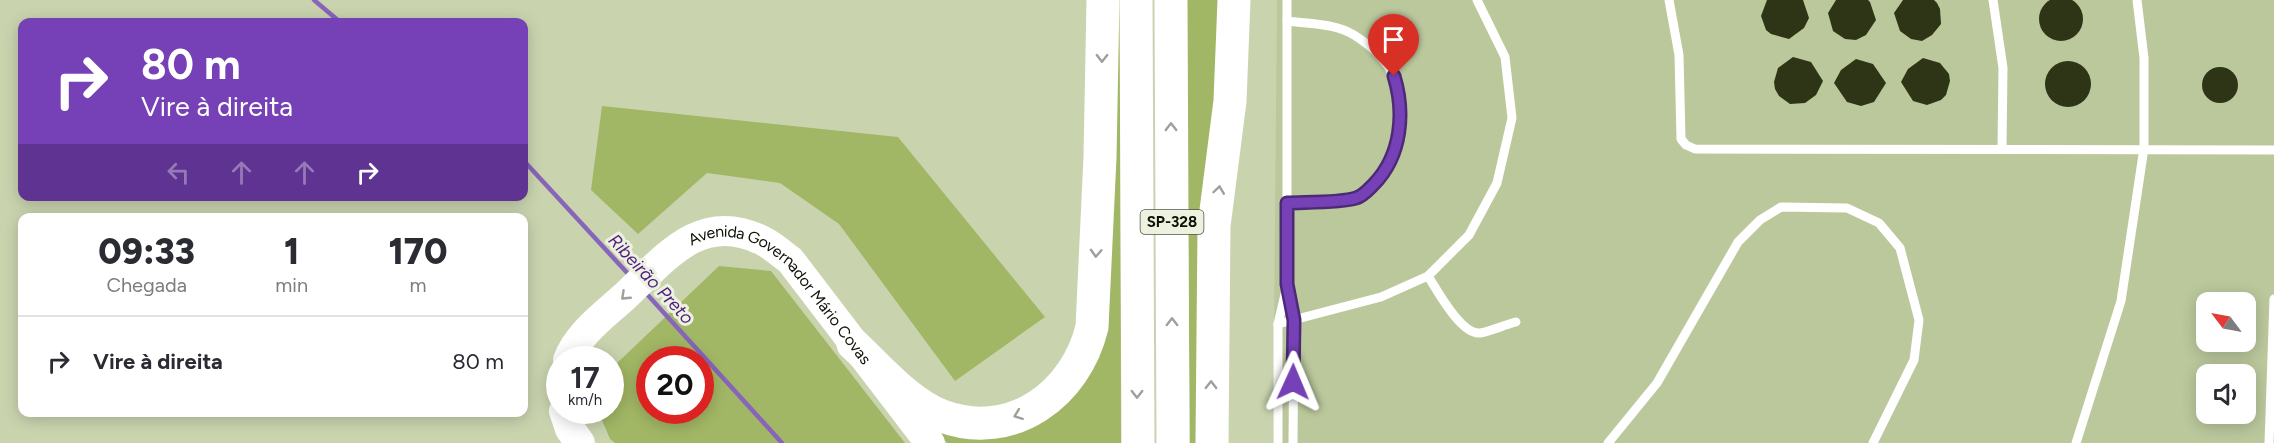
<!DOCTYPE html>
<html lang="pt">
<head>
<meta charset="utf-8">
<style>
	:root { --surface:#fff; --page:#f2f2f3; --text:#2b2b33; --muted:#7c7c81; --line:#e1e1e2 }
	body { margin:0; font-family:Figtree,sans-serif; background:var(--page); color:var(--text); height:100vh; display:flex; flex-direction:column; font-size:22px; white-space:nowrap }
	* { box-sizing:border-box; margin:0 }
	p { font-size:20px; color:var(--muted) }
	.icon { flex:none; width:33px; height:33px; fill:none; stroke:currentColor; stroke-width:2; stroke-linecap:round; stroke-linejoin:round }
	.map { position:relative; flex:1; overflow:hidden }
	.drawer { position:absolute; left:18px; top:213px; width:510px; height:204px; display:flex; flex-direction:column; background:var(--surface); border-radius:12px; box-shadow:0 3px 15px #0003 }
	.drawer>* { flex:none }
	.guide { position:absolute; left:18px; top:18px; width:510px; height:183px; border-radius:12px; box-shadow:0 3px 15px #0003; background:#7640b6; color:#fff; overflow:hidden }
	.needle { width:39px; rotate:302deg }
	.tools { position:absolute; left:2196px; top:292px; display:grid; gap:12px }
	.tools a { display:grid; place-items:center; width:60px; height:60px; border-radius:12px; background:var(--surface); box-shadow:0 3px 15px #0003; font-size:30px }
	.speed { position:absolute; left:546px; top:346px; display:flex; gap:12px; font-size:30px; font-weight:700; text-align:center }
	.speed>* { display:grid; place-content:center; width:78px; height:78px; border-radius:50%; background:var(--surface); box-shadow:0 3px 15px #0003; line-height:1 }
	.speed small { font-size:15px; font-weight:400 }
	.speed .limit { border:9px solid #d22; background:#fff; color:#111 }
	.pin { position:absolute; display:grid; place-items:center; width:51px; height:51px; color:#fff; margin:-62px -26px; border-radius:50% 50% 50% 0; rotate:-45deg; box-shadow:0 0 6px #0007 }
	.pin .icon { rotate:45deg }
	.me { position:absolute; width:66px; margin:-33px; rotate:1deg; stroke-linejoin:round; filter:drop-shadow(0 0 4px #0008) }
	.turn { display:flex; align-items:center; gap:21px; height:126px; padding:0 24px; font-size:27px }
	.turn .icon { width:78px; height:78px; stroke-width:2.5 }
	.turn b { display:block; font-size:42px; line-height:51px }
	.lanes { display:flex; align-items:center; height:57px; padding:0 24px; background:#0003; justify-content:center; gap:30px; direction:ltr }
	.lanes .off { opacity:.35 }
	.eta { display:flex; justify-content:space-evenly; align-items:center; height:102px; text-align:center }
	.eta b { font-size:36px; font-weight:800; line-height:42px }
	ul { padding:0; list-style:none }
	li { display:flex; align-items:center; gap:18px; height:90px; padding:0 24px; border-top:2px solid var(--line) }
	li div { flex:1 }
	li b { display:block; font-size:22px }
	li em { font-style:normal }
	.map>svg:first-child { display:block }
	.built { fill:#bbc89c; fill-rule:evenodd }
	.green { fill:#a2b765; fill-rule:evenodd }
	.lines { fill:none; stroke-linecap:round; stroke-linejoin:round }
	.stream { stroke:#8765ba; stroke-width:4.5 }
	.building { fill:#2d3516 }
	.service { stroke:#fff; stroke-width:9 }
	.primary { stroke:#fff; stroke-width:30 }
	.motorway { stroke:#fff; stroke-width:33 }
	.oneway { stroke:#9fa09b }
	.route-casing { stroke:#4d2a76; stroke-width:15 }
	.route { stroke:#7640b6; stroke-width:10 }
	.labels { text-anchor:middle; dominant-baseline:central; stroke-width:6; stroke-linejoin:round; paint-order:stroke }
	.shield { fill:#ecf2df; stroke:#515446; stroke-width:1.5 }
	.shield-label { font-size:15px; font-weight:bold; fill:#0e1105 }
	.street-label { font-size:16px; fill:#0e1105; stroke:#ecf2df }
	.water-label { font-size:18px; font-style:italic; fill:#4f1c84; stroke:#ecf2df }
</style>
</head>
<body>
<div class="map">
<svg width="2274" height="443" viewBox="0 0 2274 443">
	<rect width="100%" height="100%" fill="#c9d4af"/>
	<path class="built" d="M1277 0H2274V443H1273ZM2206 303H2246V342H2206ZM2206 375H2246V414H2206Z"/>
	<g class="green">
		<polygon points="1113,0 1120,0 1121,443 947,443 937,430 1074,394"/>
		<polygon points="1186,0 1226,0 1205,443 1190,443"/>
		<polygon points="602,106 898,137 1045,317 955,381 839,224 780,183 707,173 638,234 591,190"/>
		<path d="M719 266 771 271 905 443H615L610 439 598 411H610L611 374 614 366ZM650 360H700V411H650Z"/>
	</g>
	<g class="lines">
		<g class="stream">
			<polyline points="314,0 340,22"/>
			<polyline points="524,161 631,277"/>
			<polyline points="645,292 782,443"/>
		</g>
	</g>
	<g class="building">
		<circle cx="2061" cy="19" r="22"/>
		<polygon points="1767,0 1803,0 1809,18 1804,28 1789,39 1771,34 1766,30 1761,16"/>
		<polygon points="1836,0 1868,0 1870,2 1876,20 1866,35 1856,40 1845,39 1833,31 1828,13"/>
		<polygon points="1903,0 1934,0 1937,3 1940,9 1941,24 1932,35 1922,41 1911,39 1900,31 1894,13"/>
		<polygon points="1793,57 1811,62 1823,81 1816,95 1805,103 1790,104 1779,96 1775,89 1774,82 1778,68"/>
		<polygon points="1923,58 1940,63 1949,74 1950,81 1946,95 1941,100 1927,105 1913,101 1901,82 1908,69"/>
		<polygon points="1856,59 1873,64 1886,83 1874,102 1861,106 1847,102 1834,83 1841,70"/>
		<circle cx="2068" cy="84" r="23"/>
		<circle cx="2220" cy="85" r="18"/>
	</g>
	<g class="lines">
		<g class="service">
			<polyline points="1287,0 1287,284 1294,320 1293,443"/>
			<polyline points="1669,0 1679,55 1681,139 1686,145 1695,149 2274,150"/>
			<polyline points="1993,0 2003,68 2002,148"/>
			<path d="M1287 21C1308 24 1335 23 1354 35 1370 45 1387 60 1394 78 1408 111 1396 186 1356 198 1337 204 1307 202 1287 203"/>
			<path d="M1428 276C1437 290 1461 335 1480 333 1491 331 1504 325 1516 322"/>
			<polyline points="1278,324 1381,297 1428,276 1469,235 1497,183 1512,118 1505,57 1477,0"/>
			<polyline points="1278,443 1278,324 1286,290"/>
			<polyline points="1608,443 1657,383 1738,242 1760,220 1781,207 1847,208 1879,223 1900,248 1919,320 1914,360 1873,443"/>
			<polyline points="2076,443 2121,301 2144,148 2144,58 2137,0"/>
			<polyline points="2269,443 2274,299"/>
		</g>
		<g class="primary">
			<path id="s1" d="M568 360C577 335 603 316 623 298 663 261 698 211 759 239 770 243 780 253 790 260L930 443"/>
			<polyline points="564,411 570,429 580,443"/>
		</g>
		<g class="motorway">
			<polyline points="1136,0 1138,443"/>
			<polyline points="1171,0 1173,443"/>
			<path d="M853 344C880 369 907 402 942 416 1012 442 1076 394 1092 327L1100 157 1103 0"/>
			<polyline points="1212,443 1214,226 1230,101 1234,0"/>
		</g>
	</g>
	<defs><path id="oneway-chevron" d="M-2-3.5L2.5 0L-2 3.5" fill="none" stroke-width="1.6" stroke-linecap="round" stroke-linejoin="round" transform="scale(1.5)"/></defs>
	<g class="oneway">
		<use href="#oneway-chevron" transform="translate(1102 58) rotate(91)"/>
		<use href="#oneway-chevron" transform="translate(1171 127) rotate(-90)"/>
		<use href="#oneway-chevron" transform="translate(1219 190) rotate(-82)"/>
		<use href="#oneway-chevron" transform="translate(1096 253) rotate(93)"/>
		<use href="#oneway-chevron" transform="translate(625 296) rotate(137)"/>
		<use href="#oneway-chevron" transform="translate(1172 322) rotate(-90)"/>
		<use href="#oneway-chevron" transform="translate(1211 385) rotate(-89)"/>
		<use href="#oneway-chevron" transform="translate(1137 394) rotate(90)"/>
		<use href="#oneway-chevron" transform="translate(1018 415) rotate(159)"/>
	</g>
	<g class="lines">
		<defs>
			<path id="route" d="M1293 382 1294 320 1287 284V203C1304 202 1341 203 1356 198 1363 196 1369 189 1374 184 1402 155 1405 112 1394 76"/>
		</defs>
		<use href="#route" class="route-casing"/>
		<use href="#route" class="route"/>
	</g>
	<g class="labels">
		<rect class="shield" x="1140.5" y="210" width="63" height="24" rx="4.5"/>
		<g class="shield-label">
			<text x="1172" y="222">SP-328</text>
		</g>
		<g class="street-label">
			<text stroke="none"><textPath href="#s1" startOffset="291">Avenida Governador Mário Covas</textPath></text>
		</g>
		<g class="water-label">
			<text transform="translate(651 279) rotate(47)">Ribeirão Preto</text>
		</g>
	</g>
</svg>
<div class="tools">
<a><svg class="needle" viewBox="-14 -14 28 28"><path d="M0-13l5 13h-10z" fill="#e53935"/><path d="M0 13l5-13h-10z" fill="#7c7c81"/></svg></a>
<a><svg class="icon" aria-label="sound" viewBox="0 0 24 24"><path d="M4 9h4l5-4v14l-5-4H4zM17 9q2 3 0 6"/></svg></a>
</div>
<div class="speed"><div>17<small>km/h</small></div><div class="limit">20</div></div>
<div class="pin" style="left:1394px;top:76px;background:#d93025"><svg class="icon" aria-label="arrive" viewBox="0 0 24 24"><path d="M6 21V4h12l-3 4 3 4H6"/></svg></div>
<svg class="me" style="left:1293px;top:382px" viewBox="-20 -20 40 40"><path d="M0-17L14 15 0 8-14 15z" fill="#7640b6" stroke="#fff" stroke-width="4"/></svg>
<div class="guide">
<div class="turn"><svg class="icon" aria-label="right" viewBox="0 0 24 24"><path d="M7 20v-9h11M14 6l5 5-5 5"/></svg><div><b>80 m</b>Vire à direita</div></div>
<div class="lanes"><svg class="icon off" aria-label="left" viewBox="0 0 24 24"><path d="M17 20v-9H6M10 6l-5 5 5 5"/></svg><svg class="icon off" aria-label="ahead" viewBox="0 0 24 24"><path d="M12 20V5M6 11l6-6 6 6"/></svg><svg class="icon off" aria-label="ahead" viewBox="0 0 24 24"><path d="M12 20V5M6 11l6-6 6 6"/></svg><svg class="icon" aria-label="right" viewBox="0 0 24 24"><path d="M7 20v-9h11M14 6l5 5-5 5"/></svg></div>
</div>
<section class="drawer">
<div class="eta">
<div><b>09:33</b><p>Chegada</p></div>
<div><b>1</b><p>min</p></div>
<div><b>170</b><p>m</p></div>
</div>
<ul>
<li><svg class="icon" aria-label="right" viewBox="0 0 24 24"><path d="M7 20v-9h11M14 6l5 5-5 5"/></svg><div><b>Vire à direita</b></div><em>80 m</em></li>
</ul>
</section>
</div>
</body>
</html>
